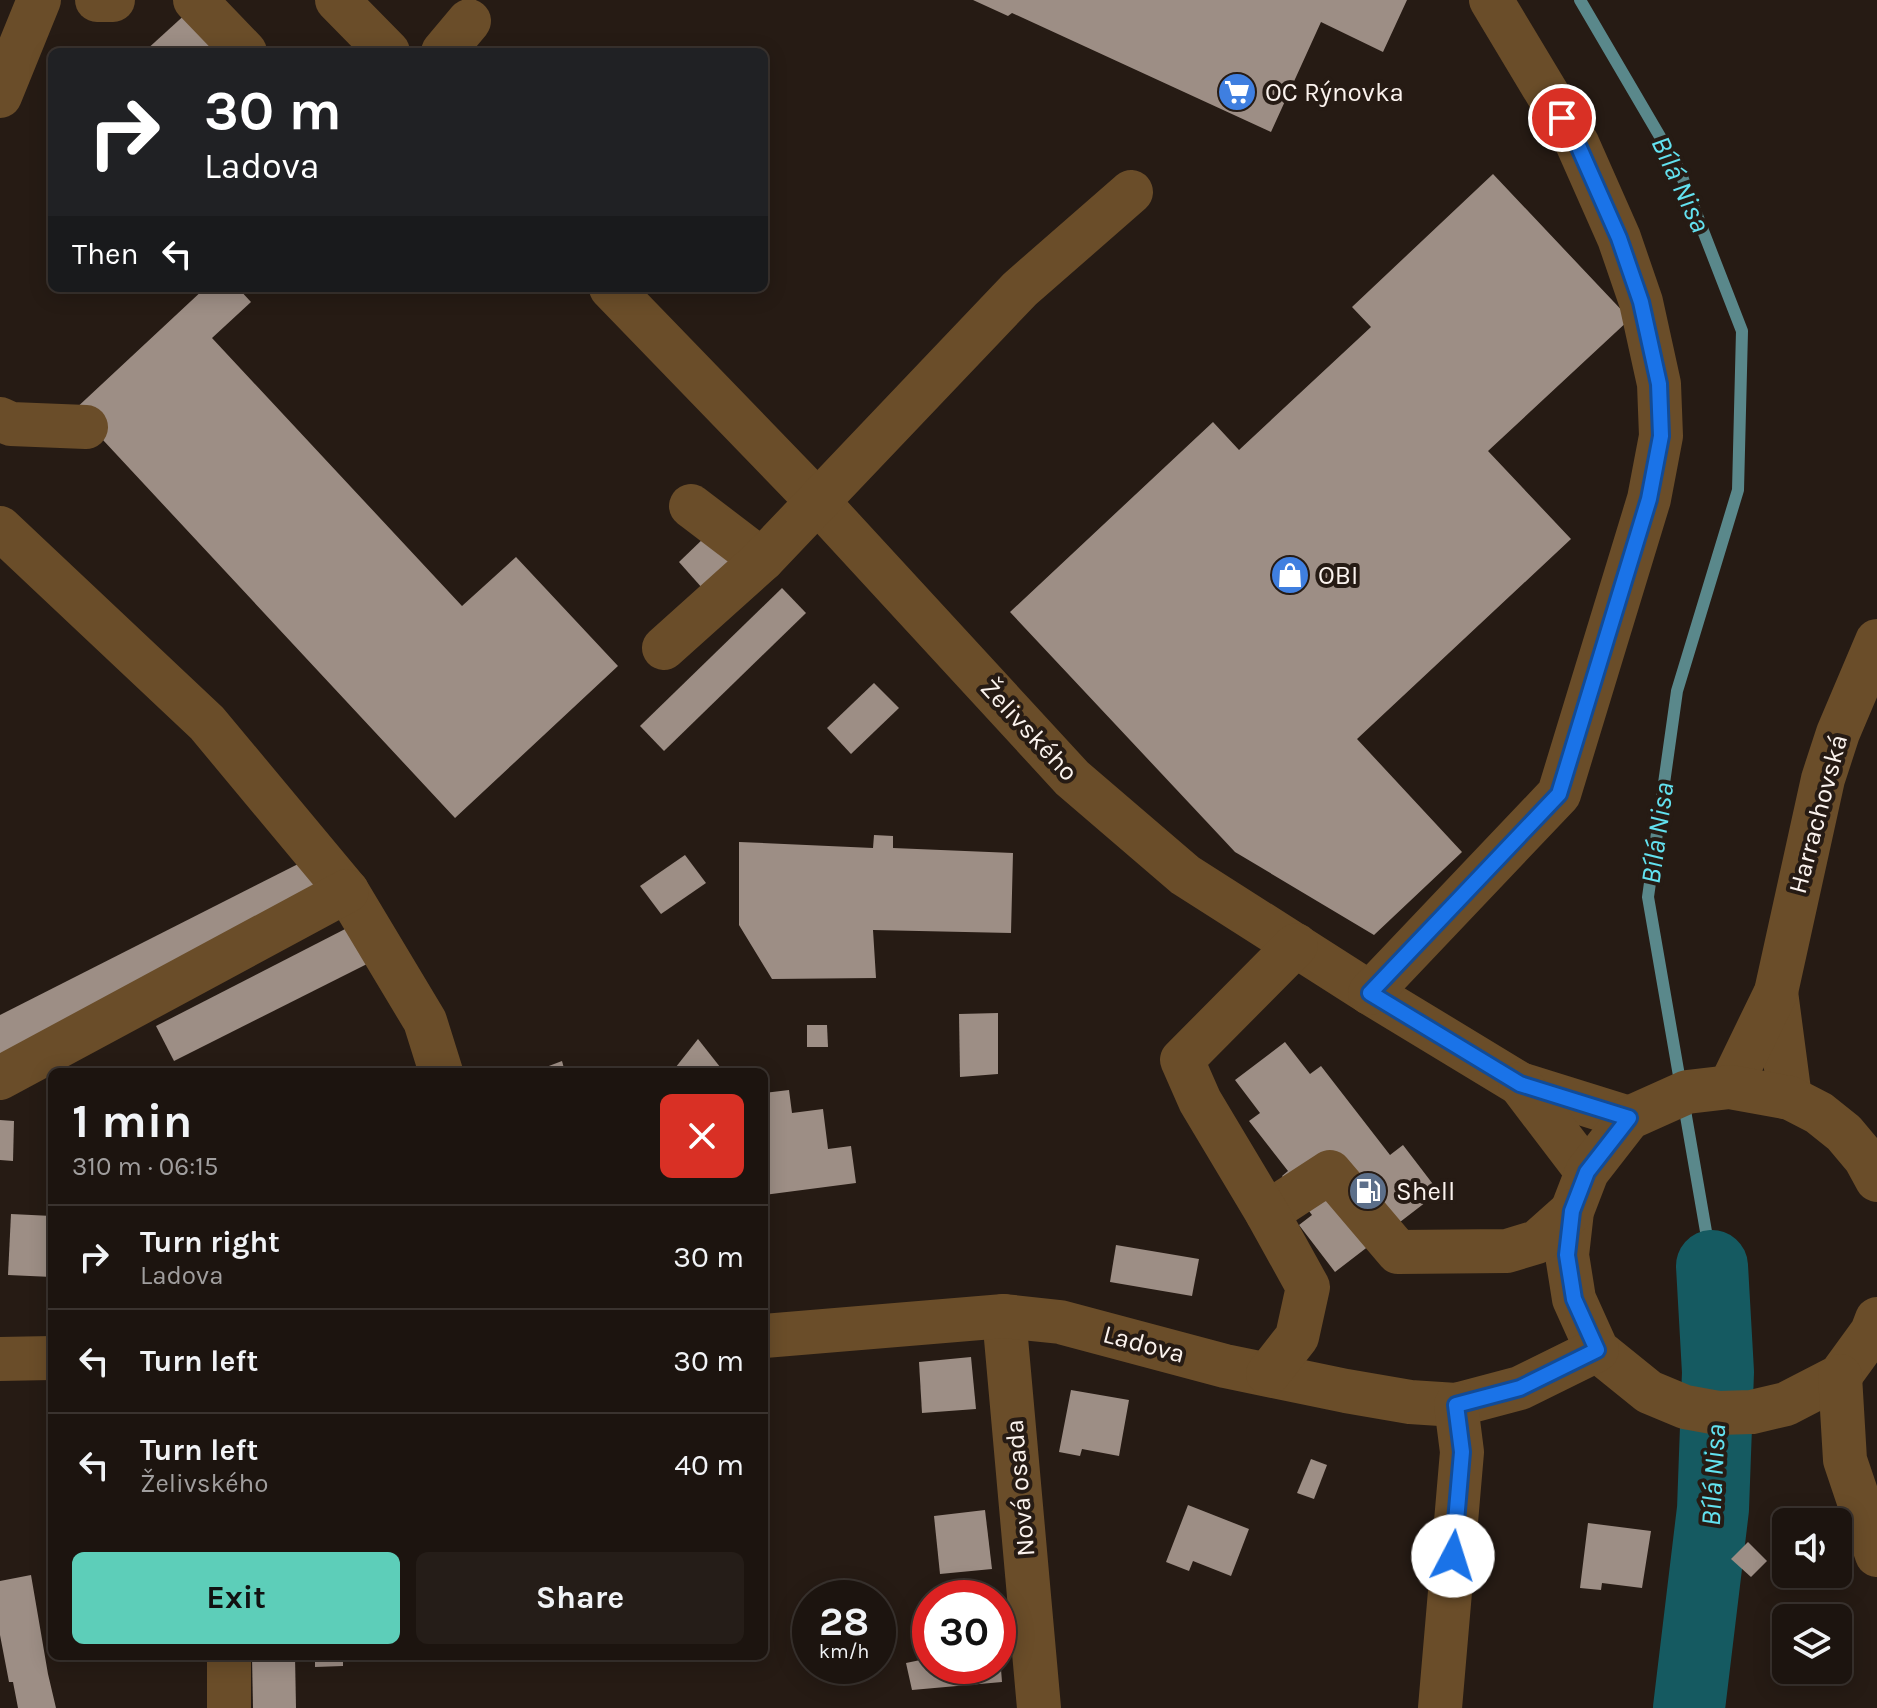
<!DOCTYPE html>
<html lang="en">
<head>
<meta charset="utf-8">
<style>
	:root { --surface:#1c140f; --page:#251d18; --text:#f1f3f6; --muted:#a09e9e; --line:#3a332f; --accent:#5dceb9 }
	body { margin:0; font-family:Karla,sans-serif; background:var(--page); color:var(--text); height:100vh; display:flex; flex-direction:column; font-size:30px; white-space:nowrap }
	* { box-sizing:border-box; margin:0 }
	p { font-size:26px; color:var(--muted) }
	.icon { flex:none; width:44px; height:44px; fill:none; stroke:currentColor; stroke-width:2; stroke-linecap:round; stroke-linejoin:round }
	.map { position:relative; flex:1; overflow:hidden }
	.sheet { position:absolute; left:48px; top:1068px; width:720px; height:592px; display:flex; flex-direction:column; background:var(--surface); border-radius:12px; box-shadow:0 4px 20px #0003,0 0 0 2px var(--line) }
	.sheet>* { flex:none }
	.guide { position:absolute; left:48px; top:48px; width:720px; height:244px; border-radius:12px; box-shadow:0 4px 20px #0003,0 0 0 2px var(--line); background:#202124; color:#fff; overflow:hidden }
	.controls { position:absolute; left:1772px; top:1508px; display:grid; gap:16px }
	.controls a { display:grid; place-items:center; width:80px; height:80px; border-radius:12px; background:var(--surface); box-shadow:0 4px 20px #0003,0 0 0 2px var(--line); font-size:40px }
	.speed { position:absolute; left:792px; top:1580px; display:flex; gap:16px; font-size:40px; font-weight:700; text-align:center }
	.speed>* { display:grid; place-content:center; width:104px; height:104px; border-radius:50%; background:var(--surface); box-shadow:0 4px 20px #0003,0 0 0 2px var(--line); line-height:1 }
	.speed small { font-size:20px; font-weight:400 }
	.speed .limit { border:12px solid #d22; background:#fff; color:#111 }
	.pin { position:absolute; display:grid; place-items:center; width:68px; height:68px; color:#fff; margin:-34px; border:4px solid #fff; border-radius:50%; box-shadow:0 2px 8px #0007 }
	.me { position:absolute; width:88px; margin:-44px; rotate:5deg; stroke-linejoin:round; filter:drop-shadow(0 0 6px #0008) }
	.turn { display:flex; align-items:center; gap:28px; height:168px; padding:0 24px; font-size:36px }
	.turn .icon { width:104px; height:104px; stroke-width:2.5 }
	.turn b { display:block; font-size:56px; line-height:68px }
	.then { display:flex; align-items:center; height:76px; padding:0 24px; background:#0003; gap:16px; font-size:30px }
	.round { display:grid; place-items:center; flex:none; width:84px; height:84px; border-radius:12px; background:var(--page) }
	.overview { display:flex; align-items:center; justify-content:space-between; height:136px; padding:0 24px }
	h1 { font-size:48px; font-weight:700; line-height:60px }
	.button { display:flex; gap:16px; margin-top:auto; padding:16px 24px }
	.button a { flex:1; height:92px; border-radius:12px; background:var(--accent); color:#111; font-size:32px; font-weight:700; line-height:92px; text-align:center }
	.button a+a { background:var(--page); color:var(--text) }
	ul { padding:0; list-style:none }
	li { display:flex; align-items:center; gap:24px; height:104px; padding:0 24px; border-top:2px solid var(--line) }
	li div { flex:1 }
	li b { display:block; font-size:30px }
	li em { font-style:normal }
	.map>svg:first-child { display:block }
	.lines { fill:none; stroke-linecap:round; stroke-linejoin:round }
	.stream { stroke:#5a888b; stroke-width:12 }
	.river { stroke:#155a61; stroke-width:72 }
	.building { fill:#9d8e85 }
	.minor { stroke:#6a4d29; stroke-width:44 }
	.route-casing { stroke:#114b97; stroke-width:20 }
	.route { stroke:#1a73e8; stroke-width:14 }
	.labels { text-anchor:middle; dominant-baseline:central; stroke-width:8; stroke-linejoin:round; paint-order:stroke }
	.poi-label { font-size:26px; fill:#fbf3ee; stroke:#261b14; text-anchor:start }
	.street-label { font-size:26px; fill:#fbf3ee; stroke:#261b14 }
	.water-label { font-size:28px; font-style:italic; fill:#63e2f0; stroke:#261b14 }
</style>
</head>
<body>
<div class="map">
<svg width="1877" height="1708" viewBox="0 0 1877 1708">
	<rect width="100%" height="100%" fill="#261b14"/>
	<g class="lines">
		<polyline class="stream" points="1580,0 1679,169 1742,331 1738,490 1677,691 1648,897 1712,1266"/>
		<polyline class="river" points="1689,1708 1713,1509 1718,1372 1712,1266"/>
	</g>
	<g class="building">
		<polygon points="973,0 1407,0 1383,52 1321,22 1271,132 1012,13 1008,16"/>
		<polygon points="189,11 226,52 144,52"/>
		<polygon points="1493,174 1630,319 1488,451 1571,539 1357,739 1462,852 1374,935 1235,852 1010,612 1213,422 1239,450 1371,327 1352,307"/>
		<polygon points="205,288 238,288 251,302 212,338 462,606 516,557 618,666 455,818 103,440 72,412"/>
		<polygon points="706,536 731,564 703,589 679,562"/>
		<polygon points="782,588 806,613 664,751 640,726"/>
		<polygon points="874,683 899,708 851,754 827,728"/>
		<polygon points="874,835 893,836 893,848 1013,853 1011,933 873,930 876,978 772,979 739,925 739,842 873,848"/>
		<polygon points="685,855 706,883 661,914 640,886"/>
		<polygon points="308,859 326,895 0,1058 0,1015"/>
		<polygon points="351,926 369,963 174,1061 156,1026"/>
		<polygon points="998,1013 998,1074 960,1077 959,1014"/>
		<polygon points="807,1025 827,1025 828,1047 807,1047"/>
		<polygon points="698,1039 724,1072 672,1072"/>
		<polygon points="1285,1042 1310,1074 1321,1066 1390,1155 1403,1145 1439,1192 1335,1272 1299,1225 1312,1215 1282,1176 1288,1171 1249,1121 1260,1113 1235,1080"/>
		<polygon points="562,1061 565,1072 533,1072"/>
		<polygon points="789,1090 792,1113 823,1109 828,1149 851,1146 856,1183 764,1195 764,1093"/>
		<polygon points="0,1120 14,1121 13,1161 0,1160"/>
		<polygon points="11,1214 52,1216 52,1277 8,1275"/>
		<polygon points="1116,1245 1199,1259 1192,1296 1110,1282"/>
		<polygon points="971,1357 976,1409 922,1413 919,1362"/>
		<polygon points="1071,1390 1129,1400 1119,1456 1082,1449 1080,1456 1059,1452"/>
		<rect x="46" y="1451" width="6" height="45"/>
		<polygon points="1311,1459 1327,1465 1314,1499 1297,1493"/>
		<polygon points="1188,1505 1249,1529 1231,1576 1193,1561 1189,1571 1166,1562"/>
		<polygon points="985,1510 992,1569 940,1574 934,1516"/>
		<polygon points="1588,1523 1651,1531 1642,1588 1602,1583 1601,1590 1580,1588"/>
		<polygon points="1748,1542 1767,1561 1751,1577 1731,1559"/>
		<polygon points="31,1575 48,1674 56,1708 18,1708 13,1682 9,1682 0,1635 0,1581"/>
		<polygon points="252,1656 295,1656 296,1708 253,1708"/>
		<polygon points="315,1656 343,1656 343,1666 315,1667"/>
		<polygon points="998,1656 1000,1656 1002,1682 912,1690 906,1663 930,1658 930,1666 998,1666"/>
	</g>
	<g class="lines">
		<g class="minor">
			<polyline points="97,0 113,0"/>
			<polyline points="195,0 245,52"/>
			<polyline points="337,0 388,52"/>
			<polyline points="443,52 469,21"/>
			<polyline points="0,96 39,0"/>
			<polyline points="611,288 817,501 1072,778 1185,875 1370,993 1520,1084 1629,1118"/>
			<polyline points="0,419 11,424 86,427"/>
			<polyline points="691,506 762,560"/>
			<polyline points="0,528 207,723 347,891 425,1021 441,1072"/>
			<polyline points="664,648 762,560 1020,289 1131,192"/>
			<polyline points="1776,992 1790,1098"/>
			<polyline points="1370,993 1559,794 1649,499 1661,436 1659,384 1641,302 1619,238 1577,143 1491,0"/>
			<polyline points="0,1078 347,891"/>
			<polyline points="1520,1084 1587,1172"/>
			<polyline points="1730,1087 1776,992 1823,779 1838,733 1877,641"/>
			<polyline points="1877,1180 1865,1158 1844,1133 1819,1113 1790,1098 1730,1087 1687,1092 1629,1118 1587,1172 1572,1211 1567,1255 1574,1299 1597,1350 1649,1392 1685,1407 1718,1413 1752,1412 1786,1404 1840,1376 1872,1332 1877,1319"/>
			<polyline points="1267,1213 1330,1172 1398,1252 1507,1251 1537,1242 1572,1211"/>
			<polyline points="1004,1316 1039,1708"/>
			<polyline points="764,1336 1004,1316 1060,1322 1225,1366 1346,1391 1410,1402 1456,1405 1520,1388 1597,1350"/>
			<polyline points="0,1359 52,1358"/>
			<polyline points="1268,1374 1297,1337 1308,1287 1267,1213 1200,1101 1182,1060 1296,945"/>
			<polyline points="1840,1376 1845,1460 1877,1555"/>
			<polyline points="229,1708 229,1656"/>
			<polyline points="1440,1708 1462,1452 1456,1405"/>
		</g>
	</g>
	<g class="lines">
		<defs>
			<polyline id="route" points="1453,1556 1462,1452 1456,1405 1520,1388 1597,1350 1574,1299 1567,1255 1572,1211 1587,1172 1629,1118 1520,1084 1370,993 1559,794 1649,499 1661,436 1659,384 1641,302 1619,238 1577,143 1562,118"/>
		</defs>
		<use href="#route" class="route-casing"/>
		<use href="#route" class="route"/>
	</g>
	<defs>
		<symbol id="supermarket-disc" viewBox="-11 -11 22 22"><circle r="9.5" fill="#3f7fe0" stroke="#261b14"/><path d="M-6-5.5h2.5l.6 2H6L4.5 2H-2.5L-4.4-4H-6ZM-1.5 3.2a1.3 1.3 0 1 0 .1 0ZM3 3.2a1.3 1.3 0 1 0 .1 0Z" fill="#fff"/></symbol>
		<symbol id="shop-disc" viewBox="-11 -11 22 22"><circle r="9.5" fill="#3f7fe0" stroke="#261b14"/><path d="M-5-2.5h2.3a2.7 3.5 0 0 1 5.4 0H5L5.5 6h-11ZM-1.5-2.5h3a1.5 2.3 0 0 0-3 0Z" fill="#fff"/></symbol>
		<symbol id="fuel-disc" viewBox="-11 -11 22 22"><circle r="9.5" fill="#5c6f8a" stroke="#261b14"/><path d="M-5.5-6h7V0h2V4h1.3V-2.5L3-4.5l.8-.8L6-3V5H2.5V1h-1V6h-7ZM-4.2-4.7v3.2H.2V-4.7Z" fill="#fff"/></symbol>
	</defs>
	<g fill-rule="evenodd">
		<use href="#supermarket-disc" x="1215" y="70" width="44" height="44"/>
		<use href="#shop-disc" x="1268" y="553" width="44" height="44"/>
		<use href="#fuel-disc" x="1346" y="1169" width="44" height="44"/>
	</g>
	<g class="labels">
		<g class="poi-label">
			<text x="1265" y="92">OC Rýnovka</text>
			<text x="1318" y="575">OBI</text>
			<text x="1396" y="1191">Shell</text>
		</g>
		<g class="street-label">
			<text transform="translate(1029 730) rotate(47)">Želivského</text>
			<text transform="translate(1818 814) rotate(-75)">Harrachovská</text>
			<text transform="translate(1144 1344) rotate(15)">Ladova</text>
			<text transform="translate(1020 1488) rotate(-95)">Nová osada</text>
		</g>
		<g class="water-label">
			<text transform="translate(1681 184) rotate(65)">Bílá Nisa</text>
			<text transform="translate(1657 833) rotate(-82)">Bílá Nisa</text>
			<text transform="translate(1713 1475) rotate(-87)">Bílá Nisa</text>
		</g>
	</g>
</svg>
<div class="controls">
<a><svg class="icon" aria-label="sound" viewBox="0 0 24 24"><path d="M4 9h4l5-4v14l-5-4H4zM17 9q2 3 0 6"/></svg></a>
<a><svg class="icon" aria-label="layers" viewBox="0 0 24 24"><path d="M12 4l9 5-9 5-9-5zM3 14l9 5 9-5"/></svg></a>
</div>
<div class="speed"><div>28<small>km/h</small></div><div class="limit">30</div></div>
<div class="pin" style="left:1562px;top:118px;background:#d93025"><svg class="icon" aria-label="arrive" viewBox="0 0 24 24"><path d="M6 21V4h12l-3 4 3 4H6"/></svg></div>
<svg class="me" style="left:1453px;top:1556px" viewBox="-20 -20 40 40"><circle r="19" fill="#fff"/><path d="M0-13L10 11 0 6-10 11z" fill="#1a73e8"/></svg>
<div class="guide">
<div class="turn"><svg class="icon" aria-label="right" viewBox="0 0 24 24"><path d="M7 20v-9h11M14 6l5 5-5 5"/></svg><div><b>30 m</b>Ladova</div></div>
<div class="then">Then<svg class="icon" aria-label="left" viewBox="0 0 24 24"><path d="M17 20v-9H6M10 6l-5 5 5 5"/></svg></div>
</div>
<section class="sheet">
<div class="overview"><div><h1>1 min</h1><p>310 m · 06:15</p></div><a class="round" style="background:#d93025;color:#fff"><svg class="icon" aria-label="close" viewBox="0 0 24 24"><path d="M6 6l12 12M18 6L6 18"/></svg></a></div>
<ul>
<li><svg class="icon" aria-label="right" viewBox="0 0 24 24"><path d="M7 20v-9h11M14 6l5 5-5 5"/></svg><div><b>Turn right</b><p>Ladova</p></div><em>30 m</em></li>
<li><svg class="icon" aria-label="left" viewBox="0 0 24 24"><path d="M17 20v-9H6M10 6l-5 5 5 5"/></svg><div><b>Turn left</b></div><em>30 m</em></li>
<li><svg class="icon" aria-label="left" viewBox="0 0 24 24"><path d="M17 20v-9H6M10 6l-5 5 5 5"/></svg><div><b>Turn left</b><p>Želivského</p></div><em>40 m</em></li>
</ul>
<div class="button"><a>Exit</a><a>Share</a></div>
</section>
</div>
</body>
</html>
